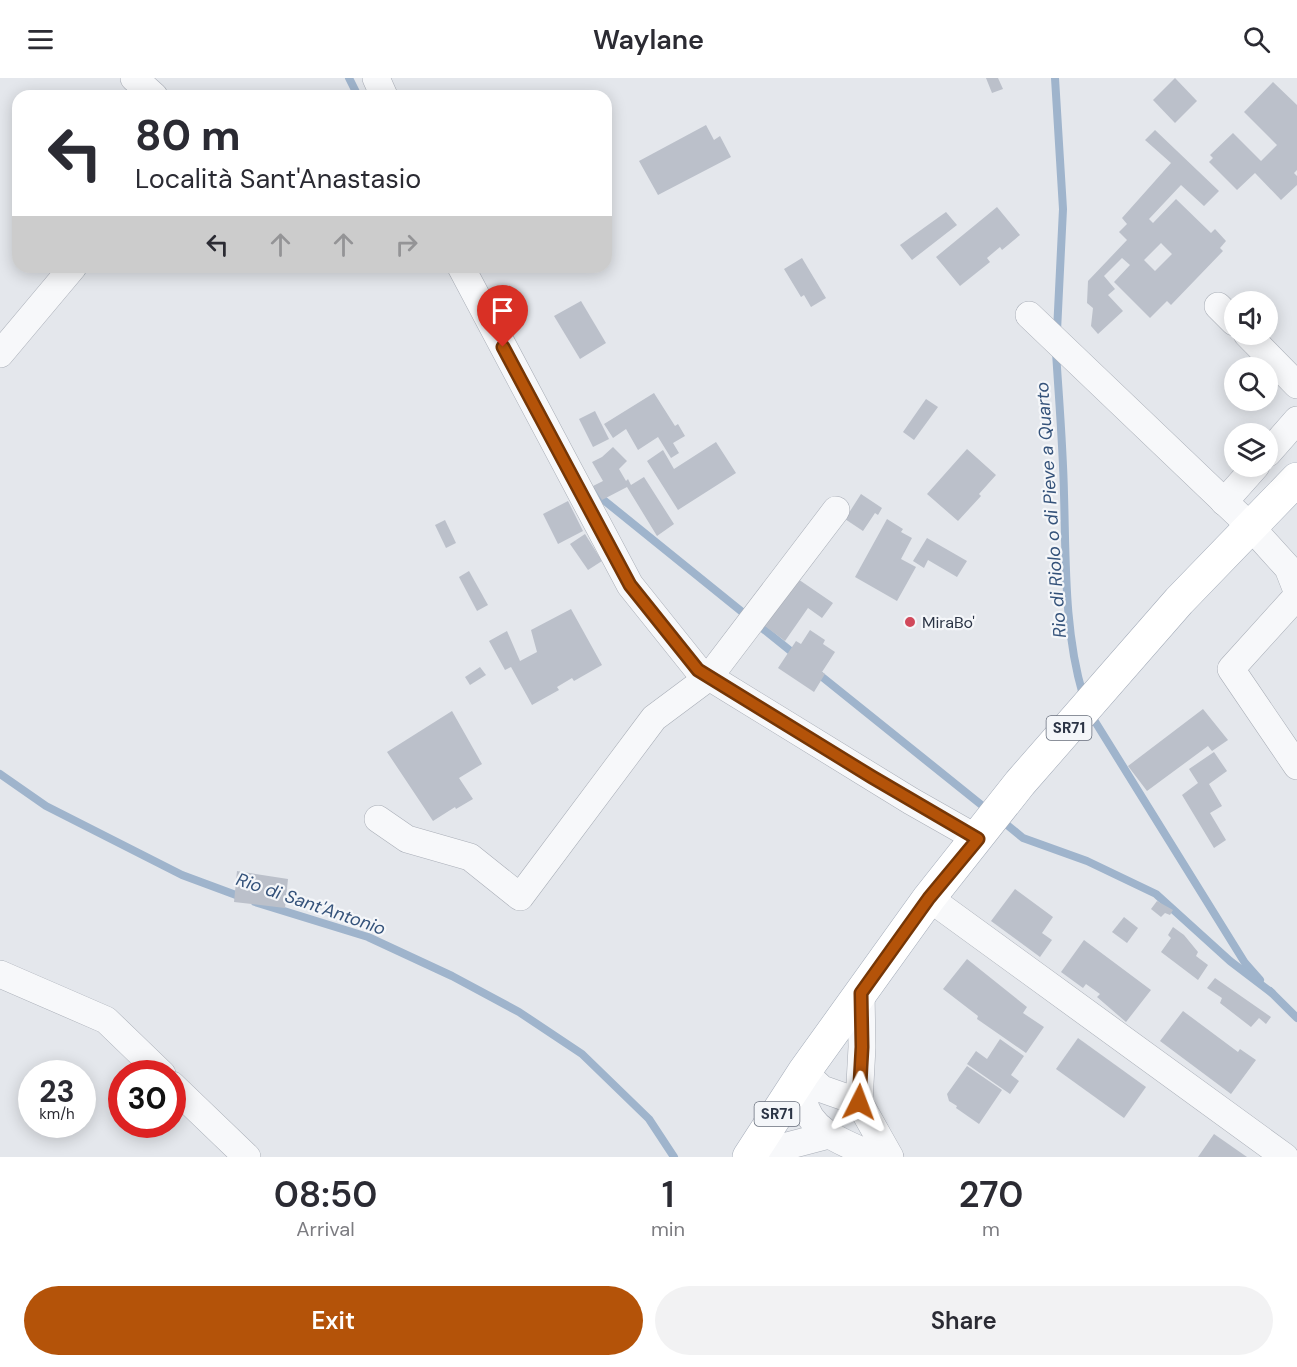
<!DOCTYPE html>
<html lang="en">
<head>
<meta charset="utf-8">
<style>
	:root { --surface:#fff; --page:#f2f2f3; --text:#2b2b33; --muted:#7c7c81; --accent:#b45309 }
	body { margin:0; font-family:"DM Sans",sans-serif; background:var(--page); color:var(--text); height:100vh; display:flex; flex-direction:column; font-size:22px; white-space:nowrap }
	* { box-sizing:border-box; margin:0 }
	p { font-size:20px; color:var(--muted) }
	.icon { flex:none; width:33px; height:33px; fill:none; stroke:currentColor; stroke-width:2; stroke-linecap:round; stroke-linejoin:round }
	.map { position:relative; height:1079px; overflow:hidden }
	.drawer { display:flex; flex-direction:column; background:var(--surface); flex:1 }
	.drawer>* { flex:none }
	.banner { position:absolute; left:12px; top:12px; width:600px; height:183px; border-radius:18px; box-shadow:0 3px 15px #0003; background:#fff; color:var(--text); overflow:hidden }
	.tools { position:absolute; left:1224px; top:213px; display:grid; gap:12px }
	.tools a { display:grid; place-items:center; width:54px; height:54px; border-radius:50%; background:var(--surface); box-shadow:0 3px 15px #0003; font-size:30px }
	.speed { position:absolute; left:18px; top:982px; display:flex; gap:12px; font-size:30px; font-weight:700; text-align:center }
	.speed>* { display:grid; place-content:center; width:78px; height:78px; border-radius:50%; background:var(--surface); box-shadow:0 3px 15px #0003; line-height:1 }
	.speed small { font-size:15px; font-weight:400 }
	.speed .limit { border:9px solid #d22; background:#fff; color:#111 }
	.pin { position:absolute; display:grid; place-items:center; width:51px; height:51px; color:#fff; margin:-62px -26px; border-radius:50% 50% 50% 0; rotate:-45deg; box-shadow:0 0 6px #0007 }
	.pin .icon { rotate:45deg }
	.me { position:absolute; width:66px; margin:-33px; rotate:3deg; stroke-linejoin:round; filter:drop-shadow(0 0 4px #0008) }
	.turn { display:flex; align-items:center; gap:21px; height:126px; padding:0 24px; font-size:27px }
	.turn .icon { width:78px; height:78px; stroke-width:2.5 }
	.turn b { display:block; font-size:42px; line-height:51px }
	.lanes { display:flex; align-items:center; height:57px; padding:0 24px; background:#0003; justify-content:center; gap:30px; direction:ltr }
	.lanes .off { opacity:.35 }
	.eta { display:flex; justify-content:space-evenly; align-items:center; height:102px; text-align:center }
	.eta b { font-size:36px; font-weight:600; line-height:42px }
	.primary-button { display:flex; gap:12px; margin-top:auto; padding:12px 24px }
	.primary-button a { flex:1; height:69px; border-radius:36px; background:var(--accent); color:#fff; font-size:24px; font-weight:600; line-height:69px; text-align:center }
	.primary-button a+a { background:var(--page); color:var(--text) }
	header { display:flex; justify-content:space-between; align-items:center; height:78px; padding:0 24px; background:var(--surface); font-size:27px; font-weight:600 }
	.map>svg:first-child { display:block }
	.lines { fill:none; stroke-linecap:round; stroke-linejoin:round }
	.stream { stroke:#9fb4cc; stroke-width:8 }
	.building { fill:#bbc0ca; fill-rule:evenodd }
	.minor-casing { stroke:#a9aeb7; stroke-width:28 }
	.major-casing { stroke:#a3abb8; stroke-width:34 }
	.minor { stroke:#f7f8fa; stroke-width:27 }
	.major { stroke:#fff; stroke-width:33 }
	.route-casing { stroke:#753606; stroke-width:15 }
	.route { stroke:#b45309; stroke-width:10 }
	.poi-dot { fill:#d1495b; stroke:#f4f6f9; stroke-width:2 }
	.labels { text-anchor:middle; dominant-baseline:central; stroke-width:4.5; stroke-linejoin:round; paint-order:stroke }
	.shield { fill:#f4f6f9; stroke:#676e7b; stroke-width:1.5 }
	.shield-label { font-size:15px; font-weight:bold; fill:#2b3445 }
	.poi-label { font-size:16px; fill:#2b3445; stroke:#f4f6f9; text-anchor:start }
	.water-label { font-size:18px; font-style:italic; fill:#34527a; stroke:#f4f6f9 }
</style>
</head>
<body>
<header><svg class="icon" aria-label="menu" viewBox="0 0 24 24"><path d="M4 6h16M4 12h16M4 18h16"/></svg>Waylane<svg class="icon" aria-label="search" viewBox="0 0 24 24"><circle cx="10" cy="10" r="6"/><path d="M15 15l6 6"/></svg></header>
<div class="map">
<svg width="1297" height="1079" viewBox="0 0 1297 1079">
	<rect width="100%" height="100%" fill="#e4e7ec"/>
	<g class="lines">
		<g class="stream">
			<polyline points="349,0 358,18"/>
			<polyline points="1055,0 1063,131 1057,253"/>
			<path d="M1056 274C1059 322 1063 369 1064 416 1066 483 1064 553 1083 617"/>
			<polyline points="590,411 798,579"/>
			<polyline points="816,594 989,733"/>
			<polyline points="1091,637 1245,885 1260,902"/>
			<polyline points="0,696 46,728 182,797 244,820"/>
			<polyline points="1001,742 1023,760 1087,783 1156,816 1230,883 1272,915"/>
			<polyline points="255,824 368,859 452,898 519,934 582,976 649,1041 674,1079"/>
			<polyline points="1270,913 1297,940"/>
		</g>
	</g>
	<g class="building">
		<polygon points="986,0 998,0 1003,11 992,15"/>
		<polygon points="1175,0 1197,23 1175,45 1153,22"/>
		<polygon points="1273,4 1297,27 1297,92 1294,95 1297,98 1297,107 1281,122 1255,95 1237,112 1209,84 1213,80 1210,77 1233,55 1261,83 1277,67 1244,34"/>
		<polygon points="706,47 714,62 720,58 731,79 658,117 639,83"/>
		<path d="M1155 52 1219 113 1204 128 1181 107 1149 141 1153 145 1176 121 1211 155 1215 151 1226 163 1220 170 1223 173 1171 227 1167 223 1150 240 1114 204 1130 187 1122 180 1104 198 1115 211 1108 217 1123 233 1098 256 1091 248 1093 230 1087 225 1088 203 1127 162 1119 154 1127 146 1122 140 1171 85 1145 62ZM1161 165 1172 176 1155 193 1144 182Z"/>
		<polygon points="997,129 1020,157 1002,172 1000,169 987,180 990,184 960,208 936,179"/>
		<polygon points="946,134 957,147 912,182 900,167"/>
		<polygon points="802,180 826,220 811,229 804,217 801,219 784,191"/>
		<polygon points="581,223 606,265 580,281 554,238"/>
		<polygon points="654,315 675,348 678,346 685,358 673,365 679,375 671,380 658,359 638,372 626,351 613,360 604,346"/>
		<polygon points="926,321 938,329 914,362 903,354"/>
		<polygon points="595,333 609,361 593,369 579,341"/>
		<polygon points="716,364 736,395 678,432 647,383 663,372 674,391"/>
		<polygon points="613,369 627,383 619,391 626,403 628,401 631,407 644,399 674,446 657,458 627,409 602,422 593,408 603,403 592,384 602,379"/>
		<polygon points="967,371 996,397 979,416 981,418 958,443 927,416"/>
		<polygon points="861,416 882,430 878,437 875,435 863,453 845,441"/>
		<polygon points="568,423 583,453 558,466 543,436"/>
		<polygon points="887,441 903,451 901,454 912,460 901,481 916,489 897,523 855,499"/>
		<polygon points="445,442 456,465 446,470 435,447"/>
		<polygon points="585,456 602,483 588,492 570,466"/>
		<polygon points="927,460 967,483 957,499 928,482 924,490 913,483"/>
		<polygon points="469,493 488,527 477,533 459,499"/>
		<polygon points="795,499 833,525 822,540 808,530 785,563 762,546"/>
		<polygon points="571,531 602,587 574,603 572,600 557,609 559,612 532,627 511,589 505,592 489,563 507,553 520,583 537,574 531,552"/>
		<polygon points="810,552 825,562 823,566 835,574 822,594 825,596 814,614 778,590 796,563 801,566"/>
		<polygon points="480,589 486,597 470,607 465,599"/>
		<polygon points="1203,631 1228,662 1212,673 1208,668 1147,713 1128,688"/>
		<polygon points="452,633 482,686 459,700 473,721 456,731 455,729 433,743 387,674"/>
		<polygon points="1214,674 1227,693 1209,706 1222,728 1210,735 1226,762 1214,770 1182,717 1198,705 1189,691"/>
		<polygon points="237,793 288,801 285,830 234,824"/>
		<polygon points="1015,811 1053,839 1042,855 1052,862 1040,879 991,843"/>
		<polygon points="1157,823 1173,832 1170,837 1165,835 1161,839 1151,831"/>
		<polygon points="1124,839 1138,850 1127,865 1112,854"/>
		<polygon points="1173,849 1184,857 1198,874 1196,878 1208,887 1198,902 1161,874 1171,860 1168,857"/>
		<polygon points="1084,862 1151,912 1126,944 1097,919 1100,916 1086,906 1083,910 1061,894"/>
		<polygon points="967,881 1027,929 1023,935 1044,949 1026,975 977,941 978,938 943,911"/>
		<polygon points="1215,900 1271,939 1266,946 1259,940 1251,949 1220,925 1222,920 1207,910"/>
		<polygon points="1183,933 1238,974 1240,971 1256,982 1231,1016 1160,963"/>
		<polygon points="1078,960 1146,1009 1124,1040 1056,991"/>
		<polygon points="1000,961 1024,978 1011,997 1019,1003 1010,1016 967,986 976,973 987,981"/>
		<polygon points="967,988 1002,1012 979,1046 956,1030 957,1028 949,1023 947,1016"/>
		<polygon points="1214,1056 1247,1079 1198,1079"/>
	</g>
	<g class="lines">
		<defs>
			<g id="minor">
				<polyline points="134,0 154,18"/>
				<polyline points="376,0 384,18"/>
				<polyline points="461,189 630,507 698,592 911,723 978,761"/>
				<polyline points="1218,228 1234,244"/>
				<polyline points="1029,237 1251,449 1288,490 1297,513"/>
				<polyline points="1247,256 1297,307"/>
				<polyline points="0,276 73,189"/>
				<polyline points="1268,375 1297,342"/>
				<polyline points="1224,424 1256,388"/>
				<polyline points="1297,518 1231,591 1297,688"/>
				<polyline points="378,741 407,761 470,779 520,819 654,640 709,599 836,432"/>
				<polyline points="929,820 1285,1079"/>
				<polyline points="0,896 106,942 162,996"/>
				<polyline points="861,915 862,969 859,1024 890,1079"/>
				<path d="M804 994C804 1003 802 1013 804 1022 808 1055 851 1067 876 1079"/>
				<polyline points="804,994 822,1011 859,1024"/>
				<polyline points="172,1007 247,1079"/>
				<polyline points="770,1079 783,1069 829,1057"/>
			</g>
			<polyline id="major" points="749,1079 804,994 929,820 1020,705 1179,523 1297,401"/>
		</defs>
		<use href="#minor" class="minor-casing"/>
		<use href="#major" class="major-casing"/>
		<use href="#minor" class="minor"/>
		<use href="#major" class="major"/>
	</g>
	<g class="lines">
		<defs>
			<polyline id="route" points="503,269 630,507 698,592 872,699 978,761 929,820 861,915 862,969 859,1024"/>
		</defs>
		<use href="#route" class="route-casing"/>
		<use href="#route" class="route"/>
	</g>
	<circle class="poi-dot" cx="910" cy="544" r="6"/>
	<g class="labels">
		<g class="shield">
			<rect x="1046.5" y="638" width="45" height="24" rx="4.5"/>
			<rect x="754.5" y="1024" width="45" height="24" rx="4.5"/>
		</g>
		<g class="shield-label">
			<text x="1069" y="650">SR71</text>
			<text x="777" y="1036">SR71</text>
		</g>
		<g class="poi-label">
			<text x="922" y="544">MiraBo'</text>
		</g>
		<g class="water-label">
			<text transform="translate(1051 432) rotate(-94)">Rio di Riolo o di Pieve a Quarto</text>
			<text transform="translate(311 826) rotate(19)">Rio di Sant'Antonio</text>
		</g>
	</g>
</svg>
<div class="tools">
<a><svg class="icon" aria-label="sound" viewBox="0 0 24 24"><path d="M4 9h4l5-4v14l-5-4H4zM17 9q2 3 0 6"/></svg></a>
<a><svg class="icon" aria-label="search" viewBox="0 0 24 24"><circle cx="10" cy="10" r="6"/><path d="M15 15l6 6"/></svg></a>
<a><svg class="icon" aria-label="layers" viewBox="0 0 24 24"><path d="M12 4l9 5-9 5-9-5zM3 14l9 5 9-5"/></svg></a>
</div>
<div class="speed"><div>23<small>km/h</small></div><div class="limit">30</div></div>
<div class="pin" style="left:503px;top:269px;background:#d93025"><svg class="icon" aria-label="arrive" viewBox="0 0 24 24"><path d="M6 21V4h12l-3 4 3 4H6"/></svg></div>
<svg class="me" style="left:859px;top:1024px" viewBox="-20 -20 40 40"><path d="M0-17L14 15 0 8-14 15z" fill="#b45309" stroke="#fff" stroke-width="4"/></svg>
<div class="banner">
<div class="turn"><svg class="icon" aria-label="left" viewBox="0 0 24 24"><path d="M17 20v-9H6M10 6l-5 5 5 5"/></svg><div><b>80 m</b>Località Sant'Anastasio</div></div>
<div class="lanes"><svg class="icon" aria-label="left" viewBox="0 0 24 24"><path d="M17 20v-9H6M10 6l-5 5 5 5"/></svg><svg class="icon off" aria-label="ahead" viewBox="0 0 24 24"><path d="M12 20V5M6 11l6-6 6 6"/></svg><svg class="icon off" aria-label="ahead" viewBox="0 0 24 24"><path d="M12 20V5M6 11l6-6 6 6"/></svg><svg class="icon off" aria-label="right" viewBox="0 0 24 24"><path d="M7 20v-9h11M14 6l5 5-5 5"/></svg></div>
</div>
</div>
<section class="drawer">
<div class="eta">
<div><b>08:50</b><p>Arrival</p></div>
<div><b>1</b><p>min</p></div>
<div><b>270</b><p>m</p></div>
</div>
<div class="primary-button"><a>Exit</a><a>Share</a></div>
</section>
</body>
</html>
